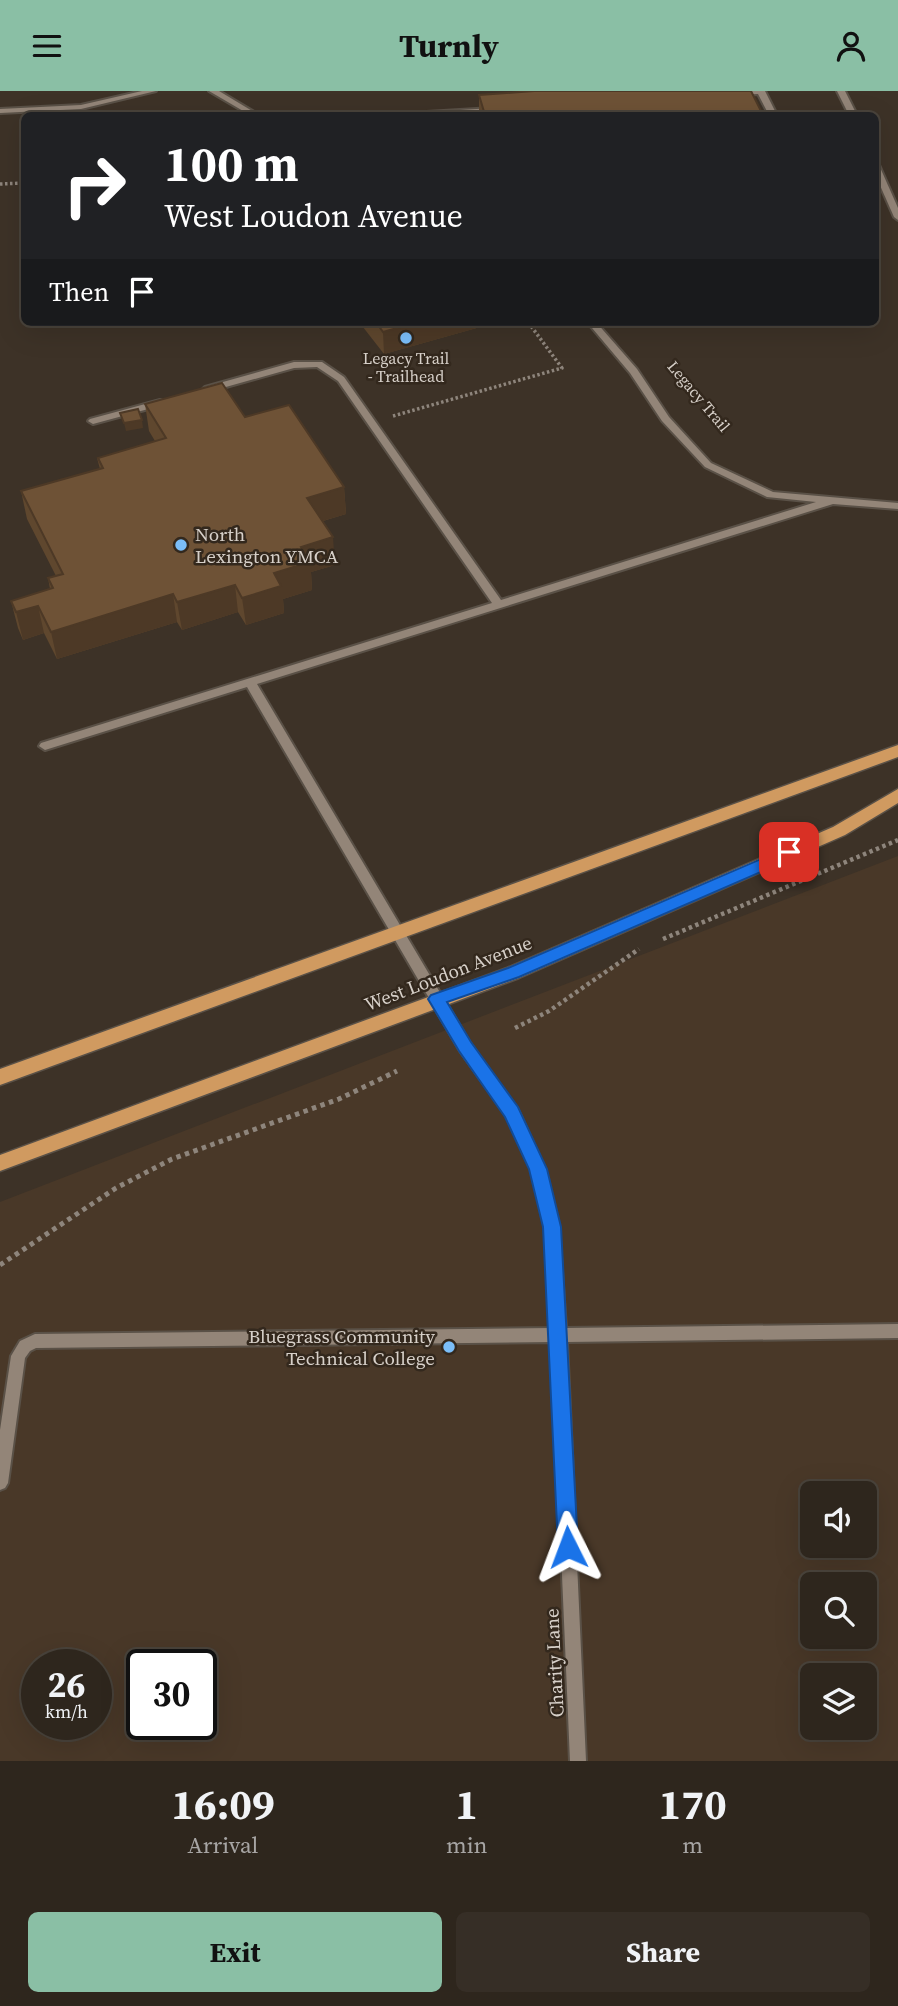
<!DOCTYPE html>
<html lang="en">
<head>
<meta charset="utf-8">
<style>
	:root { --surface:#2e261d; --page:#362e26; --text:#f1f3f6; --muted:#a7a5a4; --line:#49433b; --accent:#8abfa5 }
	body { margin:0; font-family:"Source Serif 4",serif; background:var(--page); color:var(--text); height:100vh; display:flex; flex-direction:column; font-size:26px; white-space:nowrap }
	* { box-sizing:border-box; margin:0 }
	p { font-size:23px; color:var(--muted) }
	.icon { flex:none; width:38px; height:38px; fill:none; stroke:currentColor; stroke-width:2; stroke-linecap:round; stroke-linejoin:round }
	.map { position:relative; height:1670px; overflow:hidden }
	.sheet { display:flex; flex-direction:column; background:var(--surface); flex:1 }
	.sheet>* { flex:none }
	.banner { position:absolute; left:21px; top:21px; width:858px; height:214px; border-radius:10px; box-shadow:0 7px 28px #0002,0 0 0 2px var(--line); background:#202124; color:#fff; overflow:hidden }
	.buttons { position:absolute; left:800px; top:1390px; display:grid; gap:14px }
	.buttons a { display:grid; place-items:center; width:77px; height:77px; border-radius:10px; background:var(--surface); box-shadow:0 7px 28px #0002,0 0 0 2px var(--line); font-size:35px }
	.speed { position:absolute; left:21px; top:1558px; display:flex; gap:14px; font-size:35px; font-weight:700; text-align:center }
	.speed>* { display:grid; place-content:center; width:91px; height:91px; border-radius:50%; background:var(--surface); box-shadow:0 7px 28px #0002,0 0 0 2px var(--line); line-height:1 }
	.speed small { font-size:18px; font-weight:400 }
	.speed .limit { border:4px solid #111; border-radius:10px; background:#fff; color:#111 }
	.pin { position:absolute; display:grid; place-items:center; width:60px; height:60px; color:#fff; margin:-30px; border-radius:14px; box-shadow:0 4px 10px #0006 }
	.me { position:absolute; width:77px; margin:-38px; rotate:357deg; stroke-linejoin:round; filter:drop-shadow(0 0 5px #0008) }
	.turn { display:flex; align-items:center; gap:24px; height:147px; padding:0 28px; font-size:32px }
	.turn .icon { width:91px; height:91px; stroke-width:2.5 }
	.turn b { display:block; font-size:49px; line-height:60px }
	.then { display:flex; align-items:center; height:66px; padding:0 28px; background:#0003; gap:14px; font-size:26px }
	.eta { display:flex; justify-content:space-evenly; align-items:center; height:119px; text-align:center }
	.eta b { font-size:42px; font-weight:700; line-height:49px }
	.cta { display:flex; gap:14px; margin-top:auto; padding:14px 28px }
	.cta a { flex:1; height:80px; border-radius:10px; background:var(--accent); color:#111; font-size:28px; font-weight:700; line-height:80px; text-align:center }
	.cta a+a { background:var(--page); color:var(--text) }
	header { display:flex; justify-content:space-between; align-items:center; height:91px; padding:0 28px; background:var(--accent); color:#111; font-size:32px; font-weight:700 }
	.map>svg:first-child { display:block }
	.built { fill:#493828; fill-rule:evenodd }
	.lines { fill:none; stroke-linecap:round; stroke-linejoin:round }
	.minor-casing { stroke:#5a5147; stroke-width:4 }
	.major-casing { stroke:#5a5147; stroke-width:3 }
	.path-far2 { stroke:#8e857c; stroke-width:3.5; stroke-dasharray:2.5 2.5; stroke-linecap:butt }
	.path-far1 { stroke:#8e857c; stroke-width:4.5; stroke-dasharray:3.5 3.5; stroke-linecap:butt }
	.path { stroke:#8e857c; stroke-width:5; stroke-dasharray:4.5 4.5; stroke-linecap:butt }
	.minor { fill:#938578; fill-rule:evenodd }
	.major { fill:#d09a60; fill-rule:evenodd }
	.wall { fill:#5f472e }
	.shaded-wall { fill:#4d3926 }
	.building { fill:#6e5236; stroke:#4d3926; stroke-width:2 }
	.route { fill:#1a73e8; stroke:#114b97; stroke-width:2 }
	.poi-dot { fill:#7bbef9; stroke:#33281d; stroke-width:2.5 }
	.labels { text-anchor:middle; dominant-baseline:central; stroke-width:5; stroke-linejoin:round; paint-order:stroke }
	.far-poi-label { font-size:16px; fill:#d7d0c9; stroke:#33281d }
	.far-street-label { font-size:16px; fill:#d7d0c9; stroke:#33281d }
	.poi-label { font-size:19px; fill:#d7d0c9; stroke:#33281d; text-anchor:start }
	.street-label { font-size:19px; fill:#d7d0c9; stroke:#33281d }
</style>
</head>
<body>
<header><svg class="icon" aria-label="menu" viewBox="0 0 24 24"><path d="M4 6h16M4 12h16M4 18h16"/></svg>Turnly<svg class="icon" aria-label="person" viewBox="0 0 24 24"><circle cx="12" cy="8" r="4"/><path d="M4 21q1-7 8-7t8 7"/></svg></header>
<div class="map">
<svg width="898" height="1670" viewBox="0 0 898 1670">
	<rect width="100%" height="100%" fill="#3d3227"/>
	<path class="built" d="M898 765V1670H0V1111ZM812 1402H864V1454H812ZM812 1493H864V1545H812ZM37 1573H96V1633H37ZM142 1573H201V1633H142ZM812 1584H864V1636H812Z"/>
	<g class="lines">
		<defs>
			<g id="minor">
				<polygon points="142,0 156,0 81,18 0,22 0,18 81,14"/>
				<polygon points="209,0 219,0 259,24 250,24"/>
				<polygon points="732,0 765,0 777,24 769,24 758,3 735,4 732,4"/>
				<polygon points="837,0 845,0 857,24 849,24"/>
				<polygon points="493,17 496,17 496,21 441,24 406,24 410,22"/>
				<polygon points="875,72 879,74 898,117 898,129 894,126 875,83"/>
				<polygon points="587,231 596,231 637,278 669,326 711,372 773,401 898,412 898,418 833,413 257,593 470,952 519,1021 545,1078 559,1137 566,1237 898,1233 898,1247 567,1251 586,1670 570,1670 552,1251 36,1257 30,1260 25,1267 8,1392 5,1397 0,1399 0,1339 11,1265 20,1250 35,1243 551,1237 545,1137 531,1078 507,1025 460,960 247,596 45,659 39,655 41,652 492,512 338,290 317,276 294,277 208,301 203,298 205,296 294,271 322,271 344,286 501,509 816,411 767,406 705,376 662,330 630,282"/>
				<polygon points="160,309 163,310 163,314 93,333 88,330 90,328"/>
			</g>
			<g id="major">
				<polygon points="898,654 898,666 0,994 0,978"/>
				<polygon points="898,698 898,712 845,744 519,887 0,1080 0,1064 507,877 833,736"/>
			</g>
		</defs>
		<use href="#minor" class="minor-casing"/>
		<use href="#major" class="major-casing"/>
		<g class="path-far2">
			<polyline points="0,93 24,92"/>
			<polyline points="393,325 562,277 528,231"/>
		</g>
		<g class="path-far1">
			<polyline points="663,848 898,749"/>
			<polyline points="515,937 549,920 639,858"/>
		</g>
		<polyline class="path" points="0,1174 116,1097 172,1068 339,1008 397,980"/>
		<use href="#minor" class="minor"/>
		<use href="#major" class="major"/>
	</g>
	<g class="wall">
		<polygon points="479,4 763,24 479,24"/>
		<polygon points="359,231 498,231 384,263"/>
		<polygon points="145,313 245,326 344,396 346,423 323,430 335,474 311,481 312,499 283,508 284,522 246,534 238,521 182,539 177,531 57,568 44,542 23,549 18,537 11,510 50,498 48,487 56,485 27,428 21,400 100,378 97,367 155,350 149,340"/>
	</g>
	<g class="shaded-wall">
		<polygon points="418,231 498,231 384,263 383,241"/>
		<polygon points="142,329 143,337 126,340 124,332"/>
		<polygon points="344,396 346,423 309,434 307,407"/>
		<polygon points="333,446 335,474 311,481 312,499 283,508 284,522 246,534 242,507 274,482 301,456"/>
		<polygon points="235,494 238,521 182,539 177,511"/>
		<polygon points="173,503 177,531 57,568 51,541"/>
		<polygon points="38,515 44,542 23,549 16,521"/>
	</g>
	<g class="building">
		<polygon points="534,0 751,0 763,24 485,24 479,4"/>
		<polygon points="376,231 418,231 383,241"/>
		<polygon points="222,292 245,326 289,314 344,396 307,407 333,446 301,456 310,471 274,482 281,495 242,507 235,494 177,511 173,503 51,541 38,515 16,521 11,510 53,497 48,487 63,483 21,400 103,377 98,367 166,347 145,313"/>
		<polygon points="138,318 142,329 124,332 120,322"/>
	</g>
	<polygon class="route" points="789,756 797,761 795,766 519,886 447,911 471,951 518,1016 547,1078 561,1136 578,1456 575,1463 568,1466 561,1463 558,1456 543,1136 529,1078 505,1026 459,960 428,908 431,904 508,877"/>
	<g class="poi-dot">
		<circle cx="406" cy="247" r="7"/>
		<circle cx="181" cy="454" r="7"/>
		<circle cx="449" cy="1256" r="7"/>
	</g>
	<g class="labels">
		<g class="far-poi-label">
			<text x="406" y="267">Legacy Trail<tspan x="406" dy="18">- Trailhead</tspan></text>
		</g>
		<g class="far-street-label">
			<text transform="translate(699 305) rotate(50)">Legacy Trail</text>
		</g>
		<g class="poi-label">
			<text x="195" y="443">North<tspan x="195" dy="22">Lexington YMCA</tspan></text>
			<text x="435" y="1245" text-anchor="end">Bluegrass Community<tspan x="435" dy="22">Technical College</tspan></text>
		</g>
		<g class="street-label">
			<text transform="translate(448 882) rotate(-21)">West Loudon Avenue</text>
			<text transform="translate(554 1572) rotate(-93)">Charity Lane</text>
		</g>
	</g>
</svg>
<div class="buttons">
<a><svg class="icon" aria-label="sound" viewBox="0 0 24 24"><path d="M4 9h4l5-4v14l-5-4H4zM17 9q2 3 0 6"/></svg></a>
<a><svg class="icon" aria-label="search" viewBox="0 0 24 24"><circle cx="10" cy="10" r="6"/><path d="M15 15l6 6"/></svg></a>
<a><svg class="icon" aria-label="layers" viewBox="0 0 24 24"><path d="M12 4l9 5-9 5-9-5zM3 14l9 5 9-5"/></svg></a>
</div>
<div class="speed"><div>26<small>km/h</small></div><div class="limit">30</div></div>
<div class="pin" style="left:789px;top:761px;background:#d93025"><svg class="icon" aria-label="arrive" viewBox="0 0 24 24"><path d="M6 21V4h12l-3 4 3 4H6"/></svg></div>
<svg class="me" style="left:568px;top:1456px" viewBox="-20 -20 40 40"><path d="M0-17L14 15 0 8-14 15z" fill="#1a73e8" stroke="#fff" stroke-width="4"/></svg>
<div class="banner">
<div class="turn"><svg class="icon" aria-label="right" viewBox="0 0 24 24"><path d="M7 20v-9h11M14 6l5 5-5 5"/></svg><div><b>100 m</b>West Loudon Avenue</div></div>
<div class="then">Then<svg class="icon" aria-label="arrive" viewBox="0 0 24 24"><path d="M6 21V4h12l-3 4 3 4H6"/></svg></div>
</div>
</div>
<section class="sheet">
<div class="eta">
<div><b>16:09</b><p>Arrival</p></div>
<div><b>1</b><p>min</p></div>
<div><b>170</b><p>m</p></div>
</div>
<div class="cta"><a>Exit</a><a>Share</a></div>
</section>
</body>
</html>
